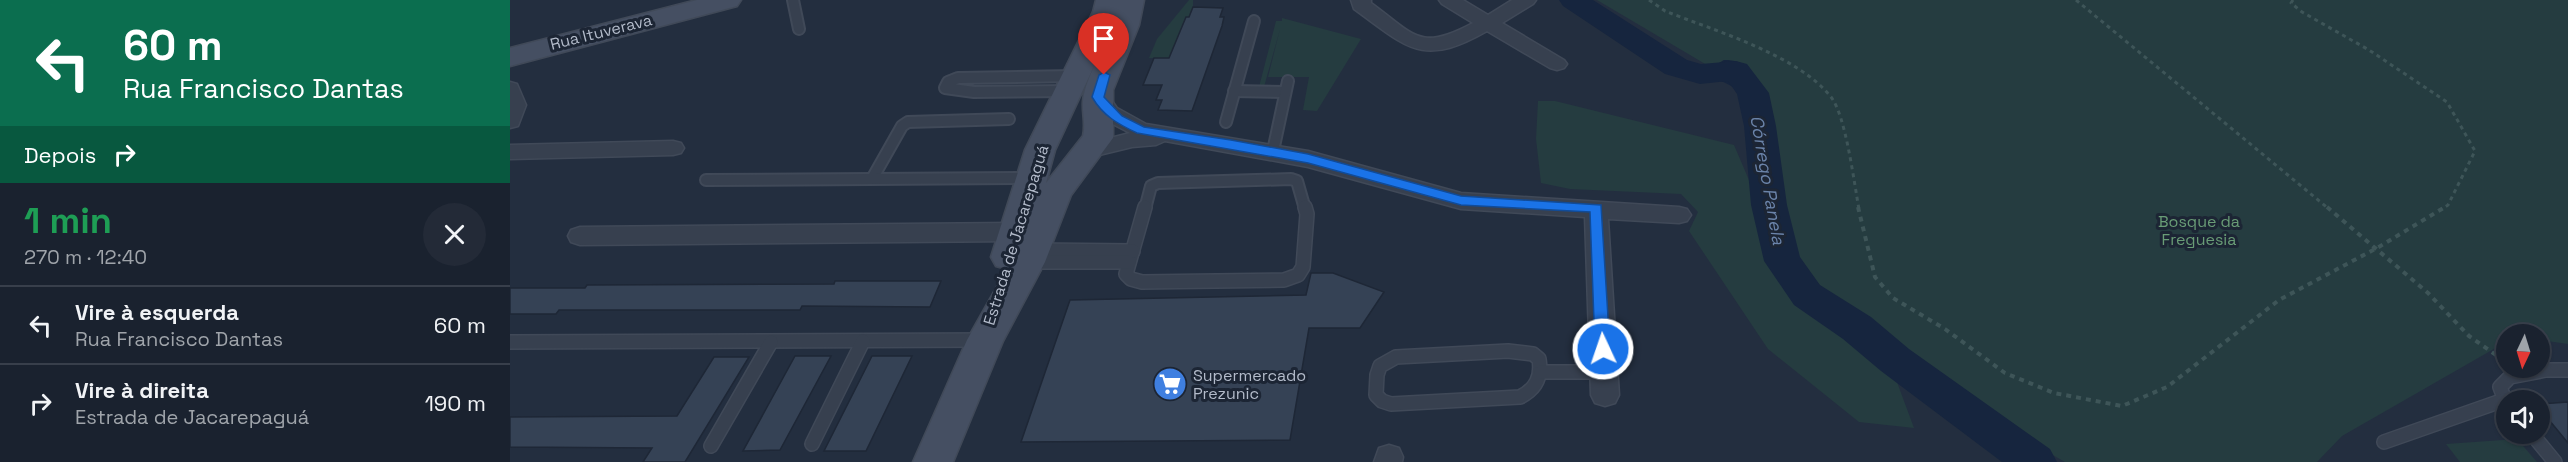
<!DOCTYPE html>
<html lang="pt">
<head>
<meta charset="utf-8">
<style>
	:root { --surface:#1a222f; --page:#232a37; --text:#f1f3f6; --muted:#9fa4aa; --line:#383f4b }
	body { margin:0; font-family:"Space Grotesk",sans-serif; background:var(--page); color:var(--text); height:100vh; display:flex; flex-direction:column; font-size:22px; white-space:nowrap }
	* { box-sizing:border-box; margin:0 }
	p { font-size:20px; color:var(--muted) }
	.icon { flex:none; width:33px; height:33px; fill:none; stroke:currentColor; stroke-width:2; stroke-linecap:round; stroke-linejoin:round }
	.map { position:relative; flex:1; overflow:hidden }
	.details { display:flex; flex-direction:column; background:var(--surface); width:510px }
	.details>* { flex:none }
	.top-card { background:#0b6e4f; color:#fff; overflow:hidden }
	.needle { width:39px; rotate:184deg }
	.fabs { position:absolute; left:1986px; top:324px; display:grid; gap:12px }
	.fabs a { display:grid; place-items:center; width:54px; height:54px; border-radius:50%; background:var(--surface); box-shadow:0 2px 4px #0004,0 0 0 2px var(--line); font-size:30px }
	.pin { position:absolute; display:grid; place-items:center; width:51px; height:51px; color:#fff; margin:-62px -26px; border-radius:50% 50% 50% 0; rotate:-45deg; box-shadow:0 0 6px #0007 }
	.pin .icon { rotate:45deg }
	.me { position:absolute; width:66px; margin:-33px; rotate:357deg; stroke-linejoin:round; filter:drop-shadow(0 0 4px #0008) }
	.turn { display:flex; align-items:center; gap:21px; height:126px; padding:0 24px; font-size:27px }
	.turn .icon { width:78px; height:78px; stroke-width:2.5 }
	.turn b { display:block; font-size:42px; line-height:51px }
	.then { display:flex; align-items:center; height:57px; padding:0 24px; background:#0003; gap:12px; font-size:22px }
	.round { display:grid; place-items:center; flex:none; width:63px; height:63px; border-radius:32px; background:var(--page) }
	.headline { display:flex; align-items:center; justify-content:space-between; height:102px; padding:0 24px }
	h1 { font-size:36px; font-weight:600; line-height:45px; color:#1e9e55 }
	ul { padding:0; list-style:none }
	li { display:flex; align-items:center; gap:18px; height:78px; padding:0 24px; border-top:2px solid var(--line) }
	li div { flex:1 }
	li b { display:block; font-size:22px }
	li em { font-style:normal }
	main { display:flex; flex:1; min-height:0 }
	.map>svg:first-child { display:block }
	.green { fill:#253c40 }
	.water { fill:#16253e }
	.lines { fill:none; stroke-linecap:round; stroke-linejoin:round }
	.river { fill:#16253e; fill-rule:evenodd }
	.building { fill:#354255; stroke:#1e2736; stroke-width:1.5 }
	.lane-far1-casing { stroke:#404958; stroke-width:14 }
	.lane-casing { stroke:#404958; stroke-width:16 }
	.street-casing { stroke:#404958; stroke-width:3 }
	.secondary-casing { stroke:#404958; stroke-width:3 }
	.path-far1 { stroke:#3e5558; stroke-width:3; stroke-dasharray:4 4; stroke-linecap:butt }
	.path { stroke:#3e5558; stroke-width:4; stroke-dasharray:5 5; stroke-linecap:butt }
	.lane-far1 { stroke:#37404f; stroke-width:10 }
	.lane { stroke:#37404f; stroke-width:13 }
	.street { fill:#37404f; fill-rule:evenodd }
	.secondary { fill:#454f62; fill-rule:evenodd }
	.route { fill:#1a73e8; stroke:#114b97; stroke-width:1.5 }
	.labels { text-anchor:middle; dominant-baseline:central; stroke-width:6; stroke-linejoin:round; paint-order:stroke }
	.street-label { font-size:16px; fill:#b3bbca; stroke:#1c2534 }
	.park-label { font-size:16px; fill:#699c76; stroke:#1c2534 }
	.poi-label { font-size:16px; fill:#b3bbca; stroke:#1c2534; text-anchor:start }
	.water-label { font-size:18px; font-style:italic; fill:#6b84aa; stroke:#1c2534 }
</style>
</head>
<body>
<main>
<section class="details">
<div class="top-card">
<div class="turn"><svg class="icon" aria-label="left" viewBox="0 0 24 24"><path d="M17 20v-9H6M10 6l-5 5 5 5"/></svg><div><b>60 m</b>Rua Francisco Dantas</div></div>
<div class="then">Depois<svg class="icon" aria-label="right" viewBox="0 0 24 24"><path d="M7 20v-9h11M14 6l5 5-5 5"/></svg></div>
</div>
<div class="headline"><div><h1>1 min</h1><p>270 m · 12:40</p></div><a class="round"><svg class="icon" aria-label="close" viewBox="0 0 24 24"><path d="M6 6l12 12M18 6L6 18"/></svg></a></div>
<ul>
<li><svg class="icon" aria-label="left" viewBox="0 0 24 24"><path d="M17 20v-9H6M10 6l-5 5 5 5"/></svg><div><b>Vire à esquerda</b><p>Rua Francisco Dantas</p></div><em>60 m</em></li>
<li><svg class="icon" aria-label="right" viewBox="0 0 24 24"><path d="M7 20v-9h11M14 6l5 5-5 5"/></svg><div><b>Vire à direita</b><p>Estrada de Jacarepaguá</p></div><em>190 m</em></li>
</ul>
</section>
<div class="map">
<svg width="2058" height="462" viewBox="0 0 2058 462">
	<rect width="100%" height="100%" fill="#232e3f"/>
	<g class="green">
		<polygon points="679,0 683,0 683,7 662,58 639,58 647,39"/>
		<polygon points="1087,0 2058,0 2058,344 2030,340 2030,334 1996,334 1996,342 1832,436 1807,462 1555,462 1492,426 1298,276 1269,232 1261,118 1239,70 1214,60 1202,68"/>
		<polygon points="772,18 851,39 807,111 793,110 799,77 758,77 770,29 754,87 749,87 766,21 772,21"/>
		<polygon points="1028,101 1045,101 1224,145 1256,220 1316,309 1384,374 1404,428 1349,422 1258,349 1179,231 1188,212 1171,194 1060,189 1031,183 1026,139"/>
		<polygon points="2007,439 2027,462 1950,462 1936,444"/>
	</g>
	<path class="water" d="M1214 60C1225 60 1232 62 1239 70L1261 118 1250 126C1242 108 1231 87 1210 81 1194 77 1180 79 1166 67L1196 71Z"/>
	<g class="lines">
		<polygon class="river" points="1049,0 1083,0 1177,60 1191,64 1226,61 1237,64 1259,93 1266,126 1277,205 1290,257 1310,285 1361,317 1399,349 1540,449 1547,462 1492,462 1371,371 1333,339 1284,305 1254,261 1241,205 1234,126 1227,94 1218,81 1190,84 1155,74 1053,6"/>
	</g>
	<g class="building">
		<polygon points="683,7 713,8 710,17 714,17 712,26 682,111 648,110 652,100 646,100 652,85 633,85 644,58 659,58 676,17 679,17"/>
		<polygon points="801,273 823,273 874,292 850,328 799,328 780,440 511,442 560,300 796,295"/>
		<polygon points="325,281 431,281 420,307 292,306 290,310 49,310 46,314 0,314 0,288 75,288 77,285 324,284"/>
		<polygon points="285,356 321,356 270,450 233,451"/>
		<polygon points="362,356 402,356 356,451 314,451"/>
		<polygon points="204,357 239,357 175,462 133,462 142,448 0,447 0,417 167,416"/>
		<polygon points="2058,402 2058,443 2030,409 2030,404"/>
	</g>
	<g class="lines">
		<defs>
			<g id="lane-far1">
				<polyline points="283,0 289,29"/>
				<polyline points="558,91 464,92 435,88 438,82 448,78 565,76"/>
				<polyline points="724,91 775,92"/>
				<polyline points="716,122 744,21"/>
				<polyline points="763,151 778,81"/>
				<polyline points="362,179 392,126 398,122 499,119"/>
				<polyline points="196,180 521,178"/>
				<polyline points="635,209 641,186 648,183 781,179 787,181 795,209"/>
			</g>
			<g id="lane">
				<polyline points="635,207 616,274 621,279 632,282 774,280 788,275 793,267 797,214 795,207"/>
				<polyline points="525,250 623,251"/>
				<polyline points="519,262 619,262"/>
				<polyline points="0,342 473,340"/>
				<path d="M998 351 1023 354 1029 359C1032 377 1026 389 1010 397L881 404 872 401 866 395 867 375 870 366 886 357Z"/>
				<polyline points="1031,372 1094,372"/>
				<polyline points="1996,403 1990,387 2000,377 2036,370 2058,370"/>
				<polyline points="2022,434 2045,462"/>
				<polyline points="1874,442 1994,400"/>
				<polyline points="302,444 353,341"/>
				<polyline points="201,446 261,342"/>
			</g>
			<g id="street">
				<path d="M841 0H861V3C905 35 909 52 963 23L932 4 929 0H953L978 15 1002 0H1026L1023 4 992 23 1054 60 1057 64 1054 68 1047 70 1040 68 977 31C912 68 898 48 844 9Z"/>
				<polygon points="0,82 7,84 16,105 8,126 0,128"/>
				<polygon points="588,90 596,92 607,108 636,124 798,151 951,193 1169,207 1177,209 1181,215 1177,221 1169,223 1098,219 1109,395 1105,403 1095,406 1085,403 1081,395 1075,217 951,209 798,167 655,141 646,145 622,147 581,157 573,155 570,150 573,145 620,133 591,118 577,97 580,92"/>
				<polygon points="163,141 171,143 174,148 171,153 163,155 0,159 0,145"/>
				<polygon points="506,223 514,226 518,232 514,238 506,241 70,245 61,242 58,236 61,230 70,227"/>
				<polygon points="879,445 889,448 893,457 892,462 864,462 869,448"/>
			</g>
			<g id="secondary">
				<polygon points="187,0 231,0 227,6 0,66 0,48"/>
				<path d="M586 0H634L629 25 603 90V138L561 195 535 262 493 341 443 462H403L457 340 497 269 486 266 481 257 515 150 583 12ZM585 64C580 76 574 88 573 101 572 113 576 124 573 136L536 183 545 150Z"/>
			</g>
		</defs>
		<use href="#lane-far1" class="lane-far1-casing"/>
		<use href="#lane" class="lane-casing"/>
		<use href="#street" class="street-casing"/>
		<use href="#secondary" class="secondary-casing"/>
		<g class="path-far1">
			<path d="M1139 0 1155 11C1205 31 1288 55 1321 97 1336 116 1344 183 1349 209"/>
			<polyline points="1566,0 1819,209"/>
			<polyline points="1783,0 1781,3 1792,12 1859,50 1937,102 1965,151 1938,205 1932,209"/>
		</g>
		<g class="path">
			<polyline points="1348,207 1365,277 1383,298 1435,329 1495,373 1544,393 1612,406 1657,387 1769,300 1867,248 1935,207"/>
			<polyline points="1817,207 1918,293 1959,336 1996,362"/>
		</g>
		<use href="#lane-far1" class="lane-far1"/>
		<use href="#lane" class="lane"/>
		<use href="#street" class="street"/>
		<use href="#secondary" class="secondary"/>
	</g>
	<path class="route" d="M594 72 600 75 594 97 612 116 634 127 721 140 798 154 951 196 1091 205 1100 349 1098 353H1087L1085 349 1080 212 951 205 798 163 627 133C608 124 593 116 582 97L589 75Z"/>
	<defs>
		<symbol id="supermarket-disc" viewBox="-11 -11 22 22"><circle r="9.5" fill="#3f7fe0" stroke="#1c2534"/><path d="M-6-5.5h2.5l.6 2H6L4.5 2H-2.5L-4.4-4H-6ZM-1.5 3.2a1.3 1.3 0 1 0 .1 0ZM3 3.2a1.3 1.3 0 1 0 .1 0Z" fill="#fff"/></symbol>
	</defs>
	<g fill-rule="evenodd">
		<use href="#supermarket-disc" x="641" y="365" width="38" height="38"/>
	</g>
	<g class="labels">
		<g class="street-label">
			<text transform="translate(91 32) rotate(-14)">Rua Ituverava</text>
			<text transform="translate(506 235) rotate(-73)">Estrada de Jacarepaguá</text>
		</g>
		<g class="park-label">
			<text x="1689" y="221">Bosque da<tspan x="1689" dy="18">Freguesia</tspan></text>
		</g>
		<g class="poi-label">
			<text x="683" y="375">Supermercado<tspan x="683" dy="18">Prezunic</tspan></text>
		</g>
		<g class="water-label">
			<text transform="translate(1258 180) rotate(80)">Córrego Panela</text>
		</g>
	</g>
</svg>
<div class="fabs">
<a><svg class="needle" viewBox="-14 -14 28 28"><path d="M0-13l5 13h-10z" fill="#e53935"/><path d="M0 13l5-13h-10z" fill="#9fa4aa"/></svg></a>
<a><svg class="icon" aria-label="sound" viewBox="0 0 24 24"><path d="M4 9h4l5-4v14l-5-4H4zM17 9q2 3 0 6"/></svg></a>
</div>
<div class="pin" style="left:594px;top:75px;background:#d93025"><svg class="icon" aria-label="arrive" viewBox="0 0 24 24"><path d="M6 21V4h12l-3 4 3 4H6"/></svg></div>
<svg class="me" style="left:1093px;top:349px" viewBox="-20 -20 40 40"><circle r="17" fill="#1a73e8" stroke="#fff" stroke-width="3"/><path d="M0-11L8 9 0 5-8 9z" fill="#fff"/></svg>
</div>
</main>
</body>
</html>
